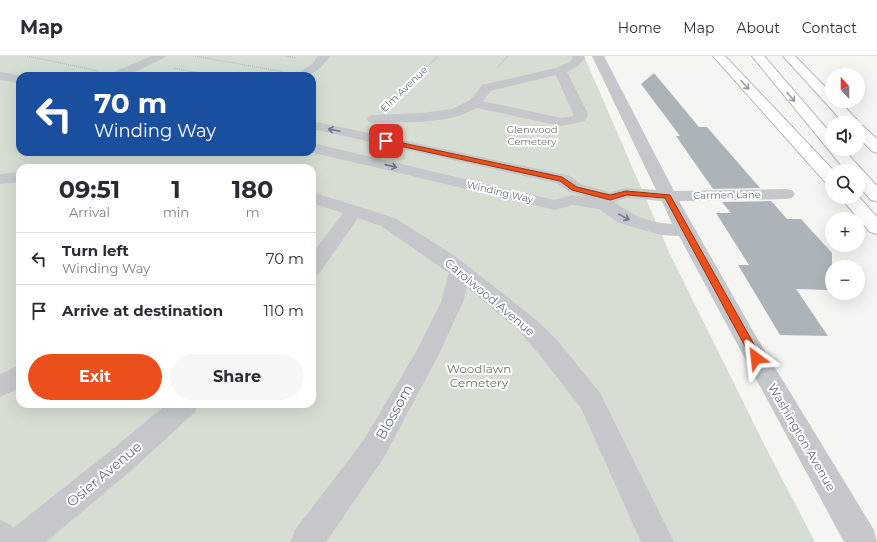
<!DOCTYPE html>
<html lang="en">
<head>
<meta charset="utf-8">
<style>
	:root { --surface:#fff; --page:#f7f7f7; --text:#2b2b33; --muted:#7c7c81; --line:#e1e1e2; --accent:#eb4f1b }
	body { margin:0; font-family:Montserrat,sans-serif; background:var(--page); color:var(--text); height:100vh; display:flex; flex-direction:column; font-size:15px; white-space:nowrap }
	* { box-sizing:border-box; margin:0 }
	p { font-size:13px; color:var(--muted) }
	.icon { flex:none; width:22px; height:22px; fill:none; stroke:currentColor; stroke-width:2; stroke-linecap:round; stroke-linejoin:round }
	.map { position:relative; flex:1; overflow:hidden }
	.drawer { position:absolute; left:16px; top:108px; width:300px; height:244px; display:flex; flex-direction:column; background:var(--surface); border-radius:12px; box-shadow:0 4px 16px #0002 }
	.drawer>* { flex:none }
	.top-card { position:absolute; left:16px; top:16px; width:300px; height:84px; border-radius:12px; box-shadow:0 4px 16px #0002; background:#1a4fa0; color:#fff; overflow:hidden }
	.needle { width:26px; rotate:339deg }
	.tools { position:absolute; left:825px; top:12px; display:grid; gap:8px }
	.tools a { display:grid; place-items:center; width:40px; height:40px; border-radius:50%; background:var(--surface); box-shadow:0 4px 16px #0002; font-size:20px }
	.pin { position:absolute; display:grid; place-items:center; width:34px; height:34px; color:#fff; margin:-17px; border-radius:8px; box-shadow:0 2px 6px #0006 }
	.me { position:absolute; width:44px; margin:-22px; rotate:330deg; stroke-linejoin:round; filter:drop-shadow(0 0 3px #0008) }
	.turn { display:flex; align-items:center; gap:14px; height:84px; padding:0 12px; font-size:18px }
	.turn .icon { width:52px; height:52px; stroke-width:2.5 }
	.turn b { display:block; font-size:28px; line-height:34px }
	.eta { display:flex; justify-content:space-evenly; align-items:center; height:68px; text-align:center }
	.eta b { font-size:24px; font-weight:700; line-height:28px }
	.button { display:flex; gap:8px; margin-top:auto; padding:8px 12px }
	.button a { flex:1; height:46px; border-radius:24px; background:var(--accent); color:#fff; font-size:16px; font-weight:700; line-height:46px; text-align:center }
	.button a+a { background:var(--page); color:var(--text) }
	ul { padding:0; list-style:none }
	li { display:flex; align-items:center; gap:12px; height:52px; padding:0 12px; border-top:1px solid var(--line) }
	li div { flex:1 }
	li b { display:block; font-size:15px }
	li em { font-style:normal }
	header { display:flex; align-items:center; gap:24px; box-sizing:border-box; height:56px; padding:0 20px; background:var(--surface); border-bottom:1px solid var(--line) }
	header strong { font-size:19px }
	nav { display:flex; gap:22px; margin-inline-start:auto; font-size:14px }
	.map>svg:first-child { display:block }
	.green { fill:#d6ddd2; fill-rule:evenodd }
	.building { fill:#acb4ba }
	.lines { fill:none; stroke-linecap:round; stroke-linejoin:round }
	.highway-casing { stroke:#b6babd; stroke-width:2 }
	.path { stroke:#bec0c2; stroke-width:1.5; stroke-dasharray:1 1; stroke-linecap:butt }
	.minor { fill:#c4c8cb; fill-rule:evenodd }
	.highway { fill:#fff; fill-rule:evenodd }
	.oneway { stroke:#919ea9 }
	.oneway2 { stroke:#677888 }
	.route { fill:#eb4f1b; stroke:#993312 }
	.labels { text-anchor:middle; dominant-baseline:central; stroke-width:4; stroke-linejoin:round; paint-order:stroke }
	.far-street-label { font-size:10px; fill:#627484; stroke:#fff }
	.far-park-label { font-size:10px; fill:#667b62; stroke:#fff }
	.street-label { font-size:12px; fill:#627484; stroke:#fff }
	.park-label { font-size:12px; fill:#667b62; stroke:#fff }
	.near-street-label { font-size:14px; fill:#627484; stroke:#fff }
</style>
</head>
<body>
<header>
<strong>Map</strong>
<nav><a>Home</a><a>Map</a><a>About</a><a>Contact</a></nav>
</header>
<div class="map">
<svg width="877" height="486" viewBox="0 0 877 486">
	<rect width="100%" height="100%" fill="#f5f5f1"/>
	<path class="green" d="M0 0H584L669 196 765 390 815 486H0ZM20 20H312V96H20ZM20 112H312V348H20Z"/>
	<g class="building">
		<polygon points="654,17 699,71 707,71 760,132 713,133 676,80 680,80 641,28"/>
		<polygon points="771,145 787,163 801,163 832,197 832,234 796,233 828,280 780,279 738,209 749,209 716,157 731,157 722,146"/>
	</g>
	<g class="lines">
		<defs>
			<g id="highway">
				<polygon points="713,0 725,0 834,115 832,115 832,128 826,127"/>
				<polygon points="752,0 764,0 832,79 832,93 843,93 877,130 877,145 871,144 858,129 858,115 846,115"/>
				<polygon points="783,0 795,0 832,38 832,45 839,45 857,64 859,67 858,69 858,67 844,67"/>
				<polygon points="858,69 863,70 877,83 877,97 872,95 858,81"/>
				<polygon points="858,140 877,161 877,178 870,176 840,141"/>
			</g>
		</defs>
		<use href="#highway" class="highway-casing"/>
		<g class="path">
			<polyline points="27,0 99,15"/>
			<polyline points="195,0 284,16"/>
			<polyline points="286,0 296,2"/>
			<polyline points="498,11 508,0"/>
			<polyline points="173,12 215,20"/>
			<polyline points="390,45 438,0"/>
		</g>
		<g class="minor">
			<polygon points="151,0 166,0 164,2 126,20 110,20 112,17"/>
			<path d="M318 0H330C318 16 314 20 294 20L312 8Z"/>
			<path d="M572 0H584L585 2 578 10 567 16 588 58 585 65 561 70 477 52 462 59 446 63 422 66 374 67 369 66 367 63 369 60 374 59 422 57 452 53 470 44 482 29 556 12 570 6 573 2ZM556 19 574 60 561 62 483 45 491 35Z"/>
			<path d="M592 0H604L674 135 786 133 792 134 795 138 792 142 786 143 679 145 757 282 874 474 877 486H844L679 180 661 179 619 167 599 153 573 149 555 154 310 96H312V87L554 144 572 139 585 140 569 136 556 127 312 73V65L562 118 568 119 581 128 610 136 626 132 656 134ZM627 142 662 145 672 168C648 167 633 159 614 146Z"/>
			<polygon points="0,16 20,19 23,20 20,20 20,27 0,24"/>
			<polygon points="20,116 20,126 0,128 0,118"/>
			<polygon points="312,136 395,162 455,200 534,262 557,284 600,337 674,486 641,486 581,352 539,298 518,274 467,231 463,246 437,302 383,403 326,486 291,486 295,474 363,385 416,296 441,246 449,217 381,170 358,162 319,218 312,220 312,198 343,157 312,147"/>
			<polygon points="20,309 20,332 0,341 0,318"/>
			<polygon points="167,348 199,348 195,356 134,412 46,486 0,486 0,464 11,469 13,472 114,392"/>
		</g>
		<use href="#highway" class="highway"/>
	</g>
	<defs><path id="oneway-shaft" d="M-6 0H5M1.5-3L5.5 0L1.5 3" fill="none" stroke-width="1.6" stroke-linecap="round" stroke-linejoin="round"/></defs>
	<g class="oneway">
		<use href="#oneway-shaft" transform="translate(745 29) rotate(48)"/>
		<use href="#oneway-shaft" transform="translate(791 41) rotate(50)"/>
	</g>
	<g class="oneway2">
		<use href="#oneway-shaft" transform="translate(334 74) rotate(-168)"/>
		<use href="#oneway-shaft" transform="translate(391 110) rotate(13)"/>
		<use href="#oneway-shaft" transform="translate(624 161) rotate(29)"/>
	</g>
	<polygon class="route" points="384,83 562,121 577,131 610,139 626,135 670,139 760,299 761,302 760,305 753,305 665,142 627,139 610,144 572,134 560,125 386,87 383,85"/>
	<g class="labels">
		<g class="far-street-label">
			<text transform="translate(404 33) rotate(-44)">Elm Avenue</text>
			<text transform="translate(500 136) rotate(13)">Winding Way</text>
			<text transform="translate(727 139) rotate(-1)">Carmen Lane</text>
		</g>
		<g class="far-park-label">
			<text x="532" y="73">Glenwood<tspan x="532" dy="12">Cemetery</tspan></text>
		</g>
		<g class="street-label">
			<text transform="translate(490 241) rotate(40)">Carolwood Avenue</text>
			<text transform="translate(802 381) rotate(60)">Washington Avenue</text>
		</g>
		<g class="park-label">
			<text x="479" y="312">Woodlawn<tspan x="479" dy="14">Cemetery</tspan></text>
		</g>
		<g class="near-street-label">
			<text transform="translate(394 356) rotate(-61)">Blossom</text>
			<text transform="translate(104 418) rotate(-40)">Osier Avenue</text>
		</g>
	</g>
</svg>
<div class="tools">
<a><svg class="needle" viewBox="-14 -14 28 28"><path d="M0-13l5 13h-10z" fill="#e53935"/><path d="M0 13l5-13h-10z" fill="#7c7c81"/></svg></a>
<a><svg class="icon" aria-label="sound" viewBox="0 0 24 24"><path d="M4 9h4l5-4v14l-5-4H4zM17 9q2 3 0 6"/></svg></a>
<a><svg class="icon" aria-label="search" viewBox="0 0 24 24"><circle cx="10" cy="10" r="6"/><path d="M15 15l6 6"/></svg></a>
<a>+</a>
<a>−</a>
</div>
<div class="pin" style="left:386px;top:85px;background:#d93025"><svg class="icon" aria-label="arrive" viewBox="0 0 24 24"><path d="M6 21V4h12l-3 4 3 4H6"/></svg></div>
<svg class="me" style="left:756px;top:302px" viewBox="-20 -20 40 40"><path d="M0-17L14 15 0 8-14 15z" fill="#eb4f1b" stroke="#fff" stroke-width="4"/></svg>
<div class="top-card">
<div class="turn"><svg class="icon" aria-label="left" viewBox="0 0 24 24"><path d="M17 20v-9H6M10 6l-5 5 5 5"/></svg><div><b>70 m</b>Winding Way</div></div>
</div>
<section class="drawer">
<div class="eta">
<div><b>09:51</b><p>Arrival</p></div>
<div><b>1</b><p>min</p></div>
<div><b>180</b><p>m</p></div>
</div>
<ul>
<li><svg class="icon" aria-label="left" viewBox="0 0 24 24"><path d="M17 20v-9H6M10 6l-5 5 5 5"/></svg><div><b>Turn left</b><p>Winding Way</p></div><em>70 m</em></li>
<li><svg class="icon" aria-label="arrive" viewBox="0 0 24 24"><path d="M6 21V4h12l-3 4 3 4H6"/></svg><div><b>Arrive at destination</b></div><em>110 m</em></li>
</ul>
<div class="button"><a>Exit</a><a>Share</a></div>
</section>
</div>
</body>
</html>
